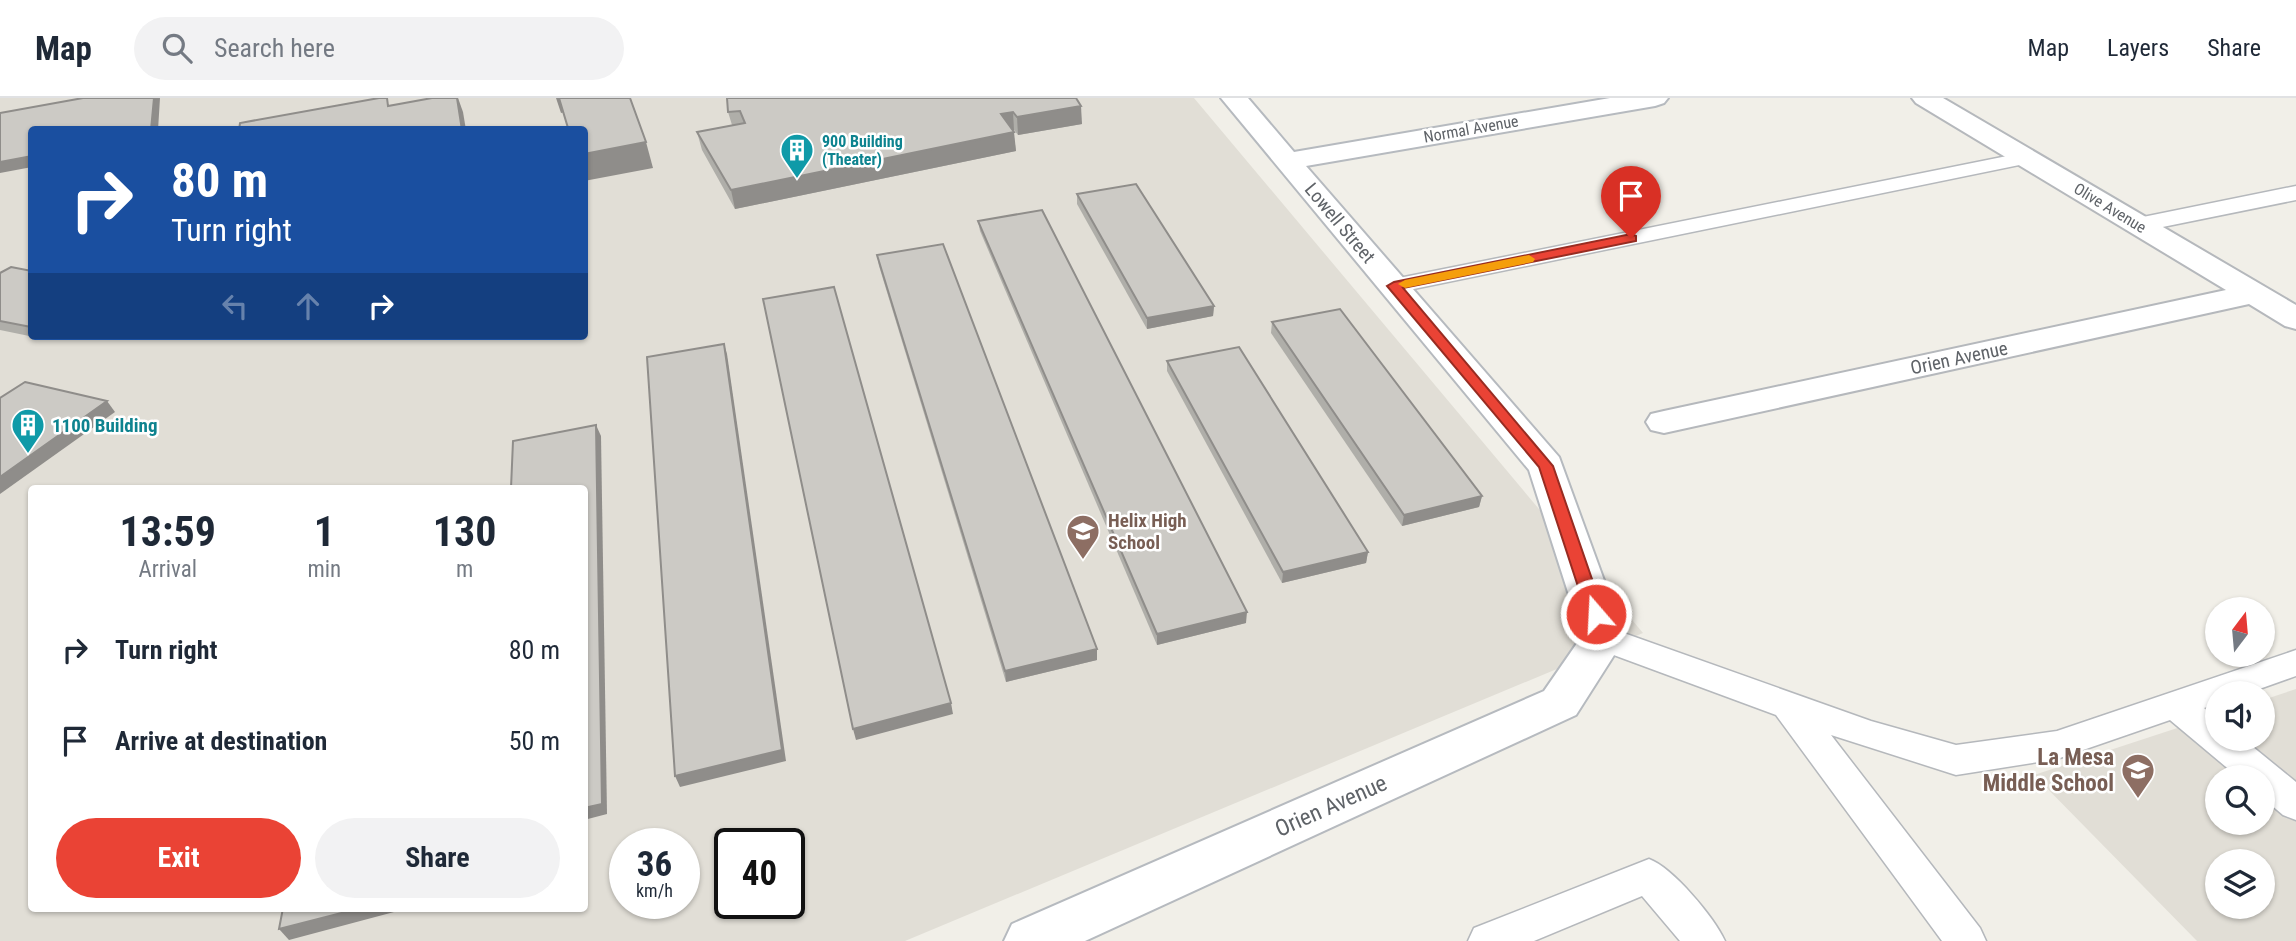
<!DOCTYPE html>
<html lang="en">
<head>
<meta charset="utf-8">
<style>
	:root { --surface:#fff; --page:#f2f2f3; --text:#1f2937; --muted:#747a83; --line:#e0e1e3; --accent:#ea4335 }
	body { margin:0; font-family:"Roboto Condensed",sans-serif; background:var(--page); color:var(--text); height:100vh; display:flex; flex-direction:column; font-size:26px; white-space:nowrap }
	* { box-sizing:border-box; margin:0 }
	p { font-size:23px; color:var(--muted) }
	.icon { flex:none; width:38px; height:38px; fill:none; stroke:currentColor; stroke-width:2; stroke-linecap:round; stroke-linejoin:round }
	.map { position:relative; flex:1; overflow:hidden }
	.sheet { position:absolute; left:28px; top:387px; width:560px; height:427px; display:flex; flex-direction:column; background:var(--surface); border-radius:7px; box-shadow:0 2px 5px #0004 }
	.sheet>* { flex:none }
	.hud { position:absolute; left:28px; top:28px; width:560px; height:214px; border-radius:7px; box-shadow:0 2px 5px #0004; background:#1a4fa0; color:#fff; overflow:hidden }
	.needle { width:46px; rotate:16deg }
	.fabs { position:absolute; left:2205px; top:499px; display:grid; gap:14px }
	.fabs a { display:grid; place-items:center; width:70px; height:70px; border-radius:50%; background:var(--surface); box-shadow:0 2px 5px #0004; font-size:35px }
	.speed { position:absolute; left:609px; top:730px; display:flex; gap:14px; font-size:35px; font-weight:700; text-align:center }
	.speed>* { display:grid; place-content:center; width:91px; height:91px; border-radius:50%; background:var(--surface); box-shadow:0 2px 5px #0004; line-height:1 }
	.speed small { font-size:18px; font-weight:400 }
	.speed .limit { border:4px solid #111; border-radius:10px; background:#fff; color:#111 }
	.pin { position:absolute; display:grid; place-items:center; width:60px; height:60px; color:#fff; margin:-72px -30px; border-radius:50% 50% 50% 0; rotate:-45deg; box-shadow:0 0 7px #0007 }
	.pin .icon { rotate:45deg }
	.me { position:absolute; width:77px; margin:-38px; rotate:341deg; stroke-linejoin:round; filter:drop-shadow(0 0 5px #0008) }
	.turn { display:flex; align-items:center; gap:24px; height:147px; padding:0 28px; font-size:32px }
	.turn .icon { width:91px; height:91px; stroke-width:2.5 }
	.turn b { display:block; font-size:49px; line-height:60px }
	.lanes { display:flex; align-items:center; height:66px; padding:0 28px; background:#0003; justify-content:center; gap:35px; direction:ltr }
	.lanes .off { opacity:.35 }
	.eta { display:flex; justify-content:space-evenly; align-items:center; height:119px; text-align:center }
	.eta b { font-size:42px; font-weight:700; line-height:49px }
	.action { display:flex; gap:14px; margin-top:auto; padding:14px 28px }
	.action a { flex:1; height:80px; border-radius:42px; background:var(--accent); color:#fff; font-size:28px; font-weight:700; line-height:80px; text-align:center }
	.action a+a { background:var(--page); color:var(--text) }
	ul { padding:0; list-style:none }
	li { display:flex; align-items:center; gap:21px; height:91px; padding:0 28px }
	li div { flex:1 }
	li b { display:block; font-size:26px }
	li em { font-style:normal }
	header { display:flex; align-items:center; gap:42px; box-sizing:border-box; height:98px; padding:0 35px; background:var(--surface); border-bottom:2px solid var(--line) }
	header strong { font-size:33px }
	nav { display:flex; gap:38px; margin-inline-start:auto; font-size:24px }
	.search { width:490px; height:63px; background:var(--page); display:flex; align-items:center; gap:18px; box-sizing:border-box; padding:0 24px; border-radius:38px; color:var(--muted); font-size:26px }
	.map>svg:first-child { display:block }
	.education { fill:#e1ded6; fill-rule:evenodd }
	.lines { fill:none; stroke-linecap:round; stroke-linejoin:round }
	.lane-casing { stroke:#b5b8bc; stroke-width:3 }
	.street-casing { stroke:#b5b8bc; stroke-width:4 }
	.secondary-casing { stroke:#b6babf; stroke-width:4 }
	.lane { fill:#fff; fill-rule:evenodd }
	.street { fill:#fff; fill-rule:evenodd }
	.secondary { fill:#fff; fill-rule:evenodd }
	.wall { fill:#afaea9 }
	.shaded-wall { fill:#8f8d8a }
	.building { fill:#cccac5; stroke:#8f8d8a; stroke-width:2 }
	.route { fill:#ea4335; stroke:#982c22; stroke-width:2 }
	.slow { fill:#f59e0b }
	.labels { text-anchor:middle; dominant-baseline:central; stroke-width:5; stroke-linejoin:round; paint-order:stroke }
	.far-street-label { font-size:16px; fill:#5f6368; stroke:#fff }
	.far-culture-label { font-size:16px; font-weight:bold; fill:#0d838f; stroke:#fff; text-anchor:start }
	.street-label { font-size:19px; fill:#5f6368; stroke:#fff }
	.culture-label { font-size:19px; font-weight:bold; fill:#0d838f; stroke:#fff; text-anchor:start }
	.education-label { font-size:19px; font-weight:bold; fill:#785e54; stroke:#fff; text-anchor:start }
	.near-education-label { font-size:23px; font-weight:bold; fill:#785e54; stroke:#fff; text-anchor:end }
	.near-street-label { font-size:23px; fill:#5f6368; stroke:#fff }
</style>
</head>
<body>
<header>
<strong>Map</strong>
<div class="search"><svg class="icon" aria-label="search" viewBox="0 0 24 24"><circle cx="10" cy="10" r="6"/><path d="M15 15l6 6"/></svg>Search here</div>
<nav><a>Map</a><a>Layers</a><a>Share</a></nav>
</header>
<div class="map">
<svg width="2296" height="843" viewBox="0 0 2296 843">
	<rect width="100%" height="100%" fill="#f1efe8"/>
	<g class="education">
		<path d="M0 0H1194L1643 535 905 843H0ZM32 32H584V238H32ZM32 390H584V810H32ZM625 746H684V805H625ZM730 746H789V805H730Z"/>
		<path d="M2296 591V843H2197L2034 677 2217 617V640H2263V602ZM2217 679H2263V724H2217ZM2217 763H2263V808H2217Z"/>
	</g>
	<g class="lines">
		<defs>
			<g id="lane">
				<polygon points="2027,54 2034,56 2037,60 2034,64 1394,195 1385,193 1382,188 1385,183 1394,181"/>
				<polygon points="2296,88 2296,102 2138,134 2130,132 2127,127 2130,122 2138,120"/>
				<polygon points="1604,528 1871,623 1956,647 2057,633 2296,552 2296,578 2248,595 2217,595 2217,606 2204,610 2217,621 2217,640 2242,640 2296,684 2296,722 2283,717 2263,700 2263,679 2238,679 2170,622 2057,661 1956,677 1831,637 1980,830 1986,843 1942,843 1776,617 1592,549 1588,540 1592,531"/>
				<path d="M1649 761C1673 770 1714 819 1725 843H1680L1642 798 1534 843H1468L1474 830Z"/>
			</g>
			<polygon id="street" points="1912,0 1943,0 2296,207 2296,231 2285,228 2249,206 1664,335 1651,332 1646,324 1651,316 1664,313 2226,192 1916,5"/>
			<polygon id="secondary" points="1221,0 1248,0 1294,54 1610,0 1668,0 1664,5 1655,8 1306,68 1559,359 1625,540 1576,617 1085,843 1004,843 1012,826 1544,593 1582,538 1529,372"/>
		</defs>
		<use href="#lane" class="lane-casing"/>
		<use href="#street" class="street-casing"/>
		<use href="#secondary" class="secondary-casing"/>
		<use href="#lane" class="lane"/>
		<use href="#street" class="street"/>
		<use href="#secondary" class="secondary"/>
	</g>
	<g class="wall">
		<polygon points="1076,0 1082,26 1018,37 1014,32 1013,32 1016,53 735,111 702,52 697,34 732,27 728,14"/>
		<polygon points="1077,96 1214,208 1213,218 1147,231 1077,106"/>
		<polygon points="978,123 1246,525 1157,547 980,133"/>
		<polygon points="877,157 1097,562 1006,584 879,168"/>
		<polygon points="32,173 32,238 42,238 39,240 0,232 0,175"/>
		<polygon points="1272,224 1482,398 1479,409 1402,428 1271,235"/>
		<polygon points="1167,263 1368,454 1366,465 1282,485 1167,273"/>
	</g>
	<g class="shaded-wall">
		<polygon points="154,0 160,0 158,32 151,32"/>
		<polygon points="457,0 458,0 463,14 466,32 462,32"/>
		<polygon points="556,0 560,0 565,14 561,15"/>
		<polygon points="1081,8 1082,26 1018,37 1017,19"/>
		<polygon points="1013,14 1014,32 1002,34 1001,16"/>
		<polygon points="1014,34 1016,53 735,111 731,92"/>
		<polygon points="646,44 653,70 584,83 584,56"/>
		<polygon points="32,58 32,69 0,75 0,64"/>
		<polygon points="1214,208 1213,218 1147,231 1147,220"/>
		<polygon points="724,246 727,256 786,663 680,689 675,678"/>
		<polygon points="107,303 115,314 0,396 0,379"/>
		<polygon points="596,327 601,338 607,716 584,722"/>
		<polygon points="1482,398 1479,409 1402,428 1404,417"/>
		<polygon points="1368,454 1366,465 1282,485 1283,474"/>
		<polygon points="1247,514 1246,525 1157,547 1157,536"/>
		<polygon points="1097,551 1097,562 1006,584 1005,573"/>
		<polygon points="951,605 953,616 856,642 853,631"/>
		<polygon points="361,810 409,810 289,842 279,831"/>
	</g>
	<g class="building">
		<polygon points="83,0 154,0 151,32 32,32 32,58 0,64 0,15"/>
		<polygon points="379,0 387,0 388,8 432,0 457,0 462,32 239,32 240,25"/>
		<polygon points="559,0 630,0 646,44 584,56 584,32 557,32 568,30"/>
		<polygon points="727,0 1076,0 1081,8 1017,19 1013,14 1001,16 1014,34 731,92 697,34 745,25 740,13 728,14"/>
		<polygon points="1136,86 1214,208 1147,220 1077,96"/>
		<polygon points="1042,112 1247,514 1157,536 978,123"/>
		<polygon points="943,146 1097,551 1005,573 877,157"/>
		<polygon points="11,169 32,173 32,229 31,229 0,223 0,175"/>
		<polygon points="834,189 951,605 853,631 763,201"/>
		<polygon points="1340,211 1482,398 1404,417 1272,224"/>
		<polygon points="724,246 782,652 675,678 647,259"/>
		<polygon points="1239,249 1368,454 1283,474 1167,263"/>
		<polygon points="25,284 107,303 0,379 0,300"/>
		<polygon points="596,327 602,706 584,710 584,390 511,390 513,343"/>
		<polygon points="283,810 361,810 279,831"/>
	</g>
	<polygon class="route" points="1631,136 1636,138 1636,143 1403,190 1553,368 1604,516 1602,520 1590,520 1587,516 1539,369 1387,188 1394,184"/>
	<polygon class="slow" points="1529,157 1535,161 1533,164 1405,190 1398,186 1405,182"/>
	<defs>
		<symbol id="building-pin" viewBox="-11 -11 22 30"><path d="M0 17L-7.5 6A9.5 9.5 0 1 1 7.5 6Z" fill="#0f9aa8" stroke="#fff"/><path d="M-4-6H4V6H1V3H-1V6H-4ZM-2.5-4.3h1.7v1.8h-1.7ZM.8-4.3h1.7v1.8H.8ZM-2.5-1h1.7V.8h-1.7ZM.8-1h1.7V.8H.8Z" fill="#fff"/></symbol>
		<symbol id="school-pin" viewBox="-11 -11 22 30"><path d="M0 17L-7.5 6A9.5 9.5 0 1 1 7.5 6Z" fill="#8d6e63" stroke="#fff"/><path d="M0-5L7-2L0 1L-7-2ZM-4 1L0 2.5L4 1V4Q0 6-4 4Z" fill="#fff"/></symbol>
	</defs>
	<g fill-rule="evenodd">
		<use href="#building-pin" x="778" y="33" width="38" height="52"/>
		<use href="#building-pin" x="9" y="308" width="38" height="52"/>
		<use href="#school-pin" x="1064" y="414" width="38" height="52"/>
		<use href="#school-pin" x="2119" y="653" width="38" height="52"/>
	</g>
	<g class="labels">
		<g class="far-street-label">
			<text transform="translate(1471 31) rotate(-10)">Normal Avenue</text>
			<text transform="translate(2110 110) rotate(31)">Olive Avenue</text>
		</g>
		<g class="far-culture-label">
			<text x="822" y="43">900 Building<tspan x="822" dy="18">(Theater)</tspan></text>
		</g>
		<g class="street-label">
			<text transform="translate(1340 125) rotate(50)">Lowell Street</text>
			<text transform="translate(1959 260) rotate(-12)">Orien Avenue</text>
		</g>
		<g class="culture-label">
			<text x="52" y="327">1100 Building</text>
		</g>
		<g class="education-label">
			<text x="1108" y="422">Helix High<tspan x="1108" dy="22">School</tspan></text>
		</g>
		<g class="near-education-label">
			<text x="2114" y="659">La Mesa<tspan x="2114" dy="26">Middle School</tspan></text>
		</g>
		<g class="near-street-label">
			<text transform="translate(1331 708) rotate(-24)">Orien Avenue</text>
		</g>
	</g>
</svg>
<div class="fabs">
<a><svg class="needle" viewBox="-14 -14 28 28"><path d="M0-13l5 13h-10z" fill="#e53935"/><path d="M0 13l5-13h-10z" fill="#747a83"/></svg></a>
<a><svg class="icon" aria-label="sound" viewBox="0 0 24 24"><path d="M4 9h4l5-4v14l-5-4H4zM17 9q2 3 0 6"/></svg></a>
<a><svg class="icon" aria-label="search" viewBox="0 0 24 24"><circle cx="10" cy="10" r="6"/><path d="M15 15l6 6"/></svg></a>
<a><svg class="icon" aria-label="layers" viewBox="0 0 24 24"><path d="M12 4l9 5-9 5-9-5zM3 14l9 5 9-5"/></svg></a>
</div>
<div class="speed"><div>36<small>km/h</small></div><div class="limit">40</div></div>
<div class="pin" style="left:1631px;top:140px;background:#d93025"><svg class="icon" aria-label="arrive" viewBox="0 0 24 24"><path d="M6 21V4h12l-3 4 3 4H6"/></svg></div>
<svg class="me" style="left:1596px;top:516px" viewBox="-20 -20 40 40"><circle r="17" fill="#ea4335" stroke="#fff" stroke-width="3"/><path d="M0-11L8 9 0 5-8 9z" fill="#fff"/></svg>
<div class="hud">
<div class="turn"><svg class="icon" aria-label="right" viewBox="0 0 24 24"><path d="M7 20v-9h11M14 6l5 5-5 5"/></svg><div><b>80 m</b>Turn right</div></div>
<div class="lanes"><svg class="icon off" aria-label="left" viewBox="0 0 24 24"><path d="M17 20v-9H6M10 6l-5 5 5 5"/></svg><svg class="icon off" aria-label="ahead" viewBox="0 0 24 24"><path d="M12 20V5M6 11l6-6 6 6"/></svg><svg class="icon" aria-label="right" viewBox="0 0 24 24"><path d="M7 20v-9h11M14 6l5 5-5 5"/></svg></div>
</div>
<section class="sheet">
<div class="eta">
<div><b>13:59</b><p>Arrival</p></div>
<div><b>1</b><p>min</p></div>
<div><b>130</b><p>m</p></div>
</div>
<ul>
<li><svg class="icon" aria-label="right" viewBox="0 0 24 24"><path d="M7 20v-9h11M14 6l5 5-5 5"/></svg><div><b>Turn right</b></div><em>80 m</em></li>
<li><svg class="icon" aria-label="arrive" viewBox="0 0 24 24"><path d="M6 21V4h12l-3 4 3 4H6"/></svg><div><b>Arrive at destination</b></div><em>50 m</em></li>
</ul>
<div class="action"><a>Exit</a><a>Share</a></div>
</section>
</div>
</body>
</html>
